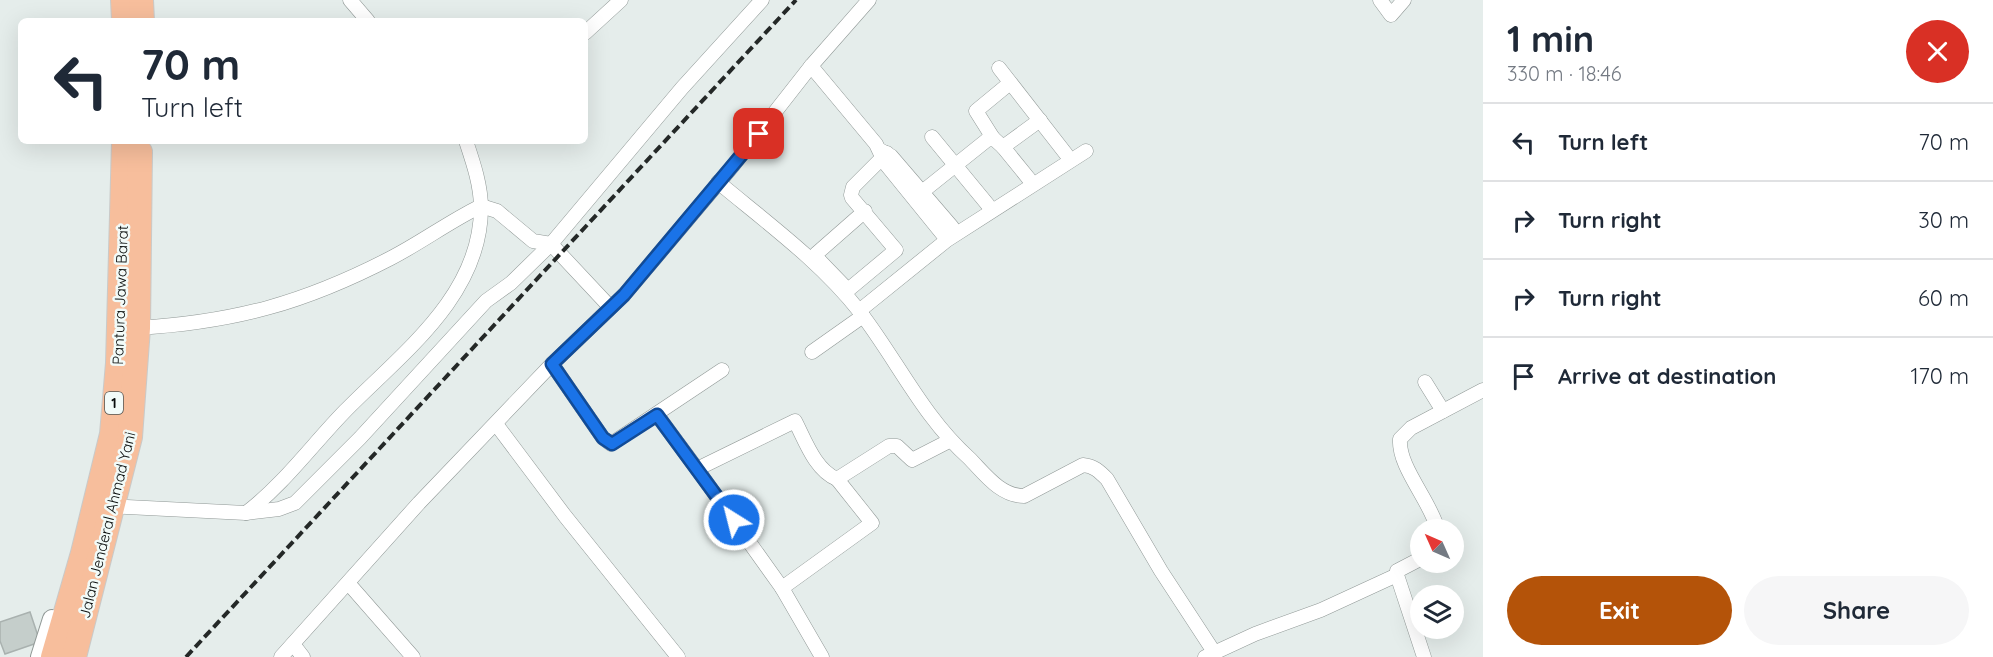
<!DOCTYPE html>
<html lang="en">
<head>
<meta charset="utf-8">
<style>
	:root { --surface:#fff; --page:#f6f6f7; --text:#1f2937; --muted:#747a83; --line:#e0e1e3; --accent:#b45309 }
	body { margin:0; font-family:Quicksand,sans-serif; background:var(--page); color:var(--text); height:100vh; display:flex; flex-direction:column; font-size:22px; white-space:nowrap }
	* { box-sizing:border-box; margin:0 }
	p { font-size:20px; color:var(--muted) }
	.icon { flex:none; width:33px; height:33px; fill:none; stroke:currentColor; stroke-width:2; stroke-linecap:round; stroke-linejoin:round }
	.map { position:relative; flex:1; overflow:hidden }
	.drawer { display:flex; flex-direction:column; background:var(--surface); width:510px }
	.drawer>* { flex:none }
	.banner { position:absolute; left:18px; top:18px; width:570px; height:126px; border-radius:9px; box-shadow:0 6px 24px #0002; background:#fff; color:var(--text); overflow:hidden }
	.needle { width:39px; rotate:315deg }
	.controls { position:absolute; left:1410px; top:519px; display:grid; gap:12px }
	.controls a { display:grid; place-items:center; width:54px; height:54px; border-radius:50%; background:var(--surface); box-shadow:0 6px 24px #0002; font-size:30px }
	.pin { position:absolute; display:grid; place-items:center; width:51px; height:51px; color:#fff; margin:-26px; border-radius:12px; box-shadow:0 3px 9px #0006 }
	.me { position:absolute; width:66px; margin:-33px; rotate:324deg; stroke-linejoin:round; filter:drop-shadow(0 0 4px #0008) }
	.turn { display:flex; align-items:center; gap:21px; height:126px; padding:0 24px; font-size:27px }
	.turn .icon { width:78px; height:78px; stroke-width:2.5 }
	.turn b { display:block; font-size:42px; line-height:51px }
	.round { display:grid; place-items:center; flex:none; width:63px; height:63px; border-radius:32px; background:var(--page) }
	.head { display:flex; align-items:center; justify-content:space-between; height:102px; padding:0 24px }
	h1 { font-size:36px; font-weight:700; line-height:45px }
	.cta { display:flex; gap:12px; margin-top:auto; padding:12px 24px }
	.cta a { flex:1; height:69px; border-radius:36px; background:var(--accent); color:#fff; font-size:24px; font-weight:700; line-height:69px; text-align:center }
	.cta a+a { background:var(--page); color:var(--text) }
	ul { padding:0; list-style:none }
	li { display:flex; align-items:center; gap:18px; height:78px; padding:0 24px; border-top:2px solid var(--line) }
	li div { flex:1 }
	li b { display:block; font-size:22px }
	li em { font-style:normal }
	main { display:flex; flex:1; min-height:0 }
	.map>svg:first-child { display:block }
	.building { fill:#c5cecb; stroke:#a9b1af; stroke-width:1.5 }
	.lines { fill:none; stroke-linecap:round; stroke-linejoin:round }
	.minor-casing { stroke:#909896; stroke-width:15 }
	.tertiary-casing { stroke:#909896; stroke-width:20 }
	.trunk-casing { stroke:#c9cac9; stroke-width:26 }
	.minor { stroke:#fff; stroke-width:14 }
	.tertiary { stroke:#fff; stroke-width:18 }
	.trunk { stroke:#f7be9c; stroke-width:24 }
	.rail { stroke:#242827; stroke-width:4; stroke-dasharray:9 4.5; stroke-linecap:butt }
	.route-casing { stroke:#114b97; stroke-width:15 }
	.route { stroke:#1a73e8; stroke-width:10 }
	.labels { text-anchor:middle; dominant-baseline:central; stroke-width:5; stroke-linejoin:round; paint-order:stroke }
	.shield { fill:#f2fbf9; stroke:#4f5452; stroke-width:1.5 }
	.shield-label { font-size:14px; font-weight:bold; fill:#090c0b }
	.street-label { font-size:15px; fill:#090c0b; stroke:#f2fbf9 }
</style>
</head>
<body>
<main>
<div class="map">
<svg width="1483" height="657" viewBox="0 0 1483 657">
	<rect width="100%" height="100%" fill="#e5edeb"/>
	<polygon class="building" points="30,612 40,642 5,654 0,641 0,622"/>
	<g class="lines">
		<defs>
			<g id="minor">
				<polyline points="350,0 368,21"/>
				<polyline points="1380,0 1391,15 1404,0"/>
				<polyline points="585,33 621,0"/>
				<polyline points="811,66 876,144 885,163 945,237 952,227 891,156 880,150"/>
				<polyline points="999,68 1066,154"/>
				<polyline points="932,137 988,205"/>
				<polyline points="993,138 976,111 1010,83"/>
				<polyline points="1003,147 1029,179"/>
				<path d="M718 182C766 222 821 262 860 312 897 360 923 417 969 458 984 473 1000 496 1024 496L1083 465C1094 466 1099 471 1107 479L1161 571 1214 652"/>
				<polyline points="922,192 987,140 993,138 1003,147 1040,120"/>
				<polyline points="865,211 816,254 817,258 848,290 896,250 852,198 851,195 853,187 887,153"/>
				<polyline points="859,311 947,240 1086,151"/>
				<path d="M138 328C235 322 304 303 391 258 422 242 450 221 481 206L497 211 533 241 551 244 610 307"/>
				<polyline points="812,352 863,316"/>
				<polyline points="552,364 603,438 611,444 722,370"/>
				<polyline points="1425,382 1443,411"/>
				<polyline points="657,415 697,469"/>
				<polyline points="496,424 565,516 678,657"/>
				<polyline points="107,506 246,513 279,509 295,503 360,438 486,301 511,283 551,244 682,88 762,0"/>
				<path d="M246 513C284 484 312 445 345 411 401 354 481 296 481 208 481 185 473 162 466 141"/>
				<path d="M1438 530C1430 500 1398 467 1400 439L1411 428 1483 390"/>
				<polyline points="1420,559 1397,571 1397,575 1424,657"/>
				<polyline points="349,584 413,657"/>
				<polyline points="782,588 872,523 837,479"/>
				<polyline points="293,644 303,657"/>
				<polyline points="281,657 419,503 552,364 624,295 732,167 811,66 869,0"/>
				<path d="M822 657 782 588 697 469 795 421C805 440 815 470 837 479L889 446H897L912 460 949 441"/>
				<polyline points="1205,657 1255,634 1321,610 1397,575"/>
			</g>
			<polyline id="tertiary" points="40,657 52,619"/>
			<g id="trunk">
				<polyline points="123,0 124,21"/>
				<polyline points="141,0 142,21"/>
				<polyline points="53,657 83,553 112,434 118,363 124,141"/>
				<polyline points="74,657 130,437 138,328 140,152"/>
			</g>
		</defs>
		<use href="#minor" class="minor-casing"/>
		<use href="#tertiary" class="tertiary-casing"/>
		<use href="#trunk" class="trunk-casing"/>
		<use href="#minor" class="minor"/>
		<use href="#tertiary" class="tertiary"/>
		<use href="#trunk" class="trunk"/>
		<polyline class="rail" points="186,657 796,0"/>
	</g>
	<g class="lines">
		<defs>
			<polyline id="route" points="734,520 657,415 612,444 603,438 552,364 624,295 759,134"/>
		</defs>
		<use href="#route" class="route-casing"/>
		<use href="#route" class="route"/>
	</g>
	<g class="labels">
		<rect class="shield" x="105" y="392" width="18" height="22" rx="4.5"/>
		<g class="shield-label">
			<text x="114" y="403">1</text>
		</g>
		<g class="street-label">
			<text transform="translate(120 295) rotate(-88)">Pantura Jawa Barat</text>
			<text transform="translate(107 525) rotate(-76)">Jalan Jenderal Ahmad Yani</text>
		</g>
	</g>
</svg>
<div class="controls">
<a><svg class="needle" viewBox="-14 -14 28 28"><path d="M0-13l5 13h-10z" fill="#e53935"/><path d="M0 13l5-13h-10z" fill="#747a83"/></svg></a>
<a><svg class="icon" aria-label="layers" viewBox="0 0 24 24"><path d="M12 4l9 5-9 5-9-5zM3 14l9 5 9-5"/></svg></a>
</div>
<div class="pin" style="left:759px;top:134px;background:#d93025"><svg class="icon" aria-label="arrive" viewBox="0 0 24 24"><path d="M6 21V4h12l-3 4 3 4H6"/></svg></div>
<svg class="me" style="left:734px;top:520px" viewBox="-20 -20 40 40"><circle r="17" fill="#1a73e8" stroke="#fff" stroke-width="3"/><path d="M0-11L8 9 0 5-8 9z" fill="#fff"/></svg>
<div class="banner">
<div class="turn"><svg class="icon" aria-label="left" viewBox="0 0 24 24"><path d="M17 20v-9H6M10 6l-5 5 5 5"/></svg><div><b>70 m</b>Turn left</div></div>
</div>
</div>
<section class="drawer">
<div class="head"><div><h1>1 min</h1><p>330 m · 18:46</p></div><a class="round" style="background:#d93025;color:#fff"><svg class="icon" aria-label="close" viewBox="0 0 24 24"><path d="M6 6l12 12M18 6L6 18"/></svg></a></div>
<ul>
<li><svg class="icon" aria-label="left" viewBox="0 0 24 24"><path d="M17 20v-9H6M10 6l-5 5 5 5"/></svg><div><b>Turn left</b></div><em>70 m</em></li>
<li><svg class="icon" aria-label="right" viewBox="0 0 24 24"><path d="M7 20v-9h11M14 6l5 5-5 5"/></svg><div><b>Turn right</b></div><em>30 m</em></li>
<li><svg class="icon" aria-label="right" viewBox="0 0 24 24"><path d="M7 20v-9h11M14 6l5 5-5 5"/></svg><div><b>Turn right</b></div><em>60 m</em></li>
<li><svg class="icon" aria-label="arrive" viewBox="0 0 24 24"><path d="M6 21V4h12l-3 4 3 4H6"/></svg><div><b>Arrive at destination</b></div><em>170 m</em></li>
</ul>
<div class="cta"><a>Exit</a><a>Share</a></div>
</section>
</main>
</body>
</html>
